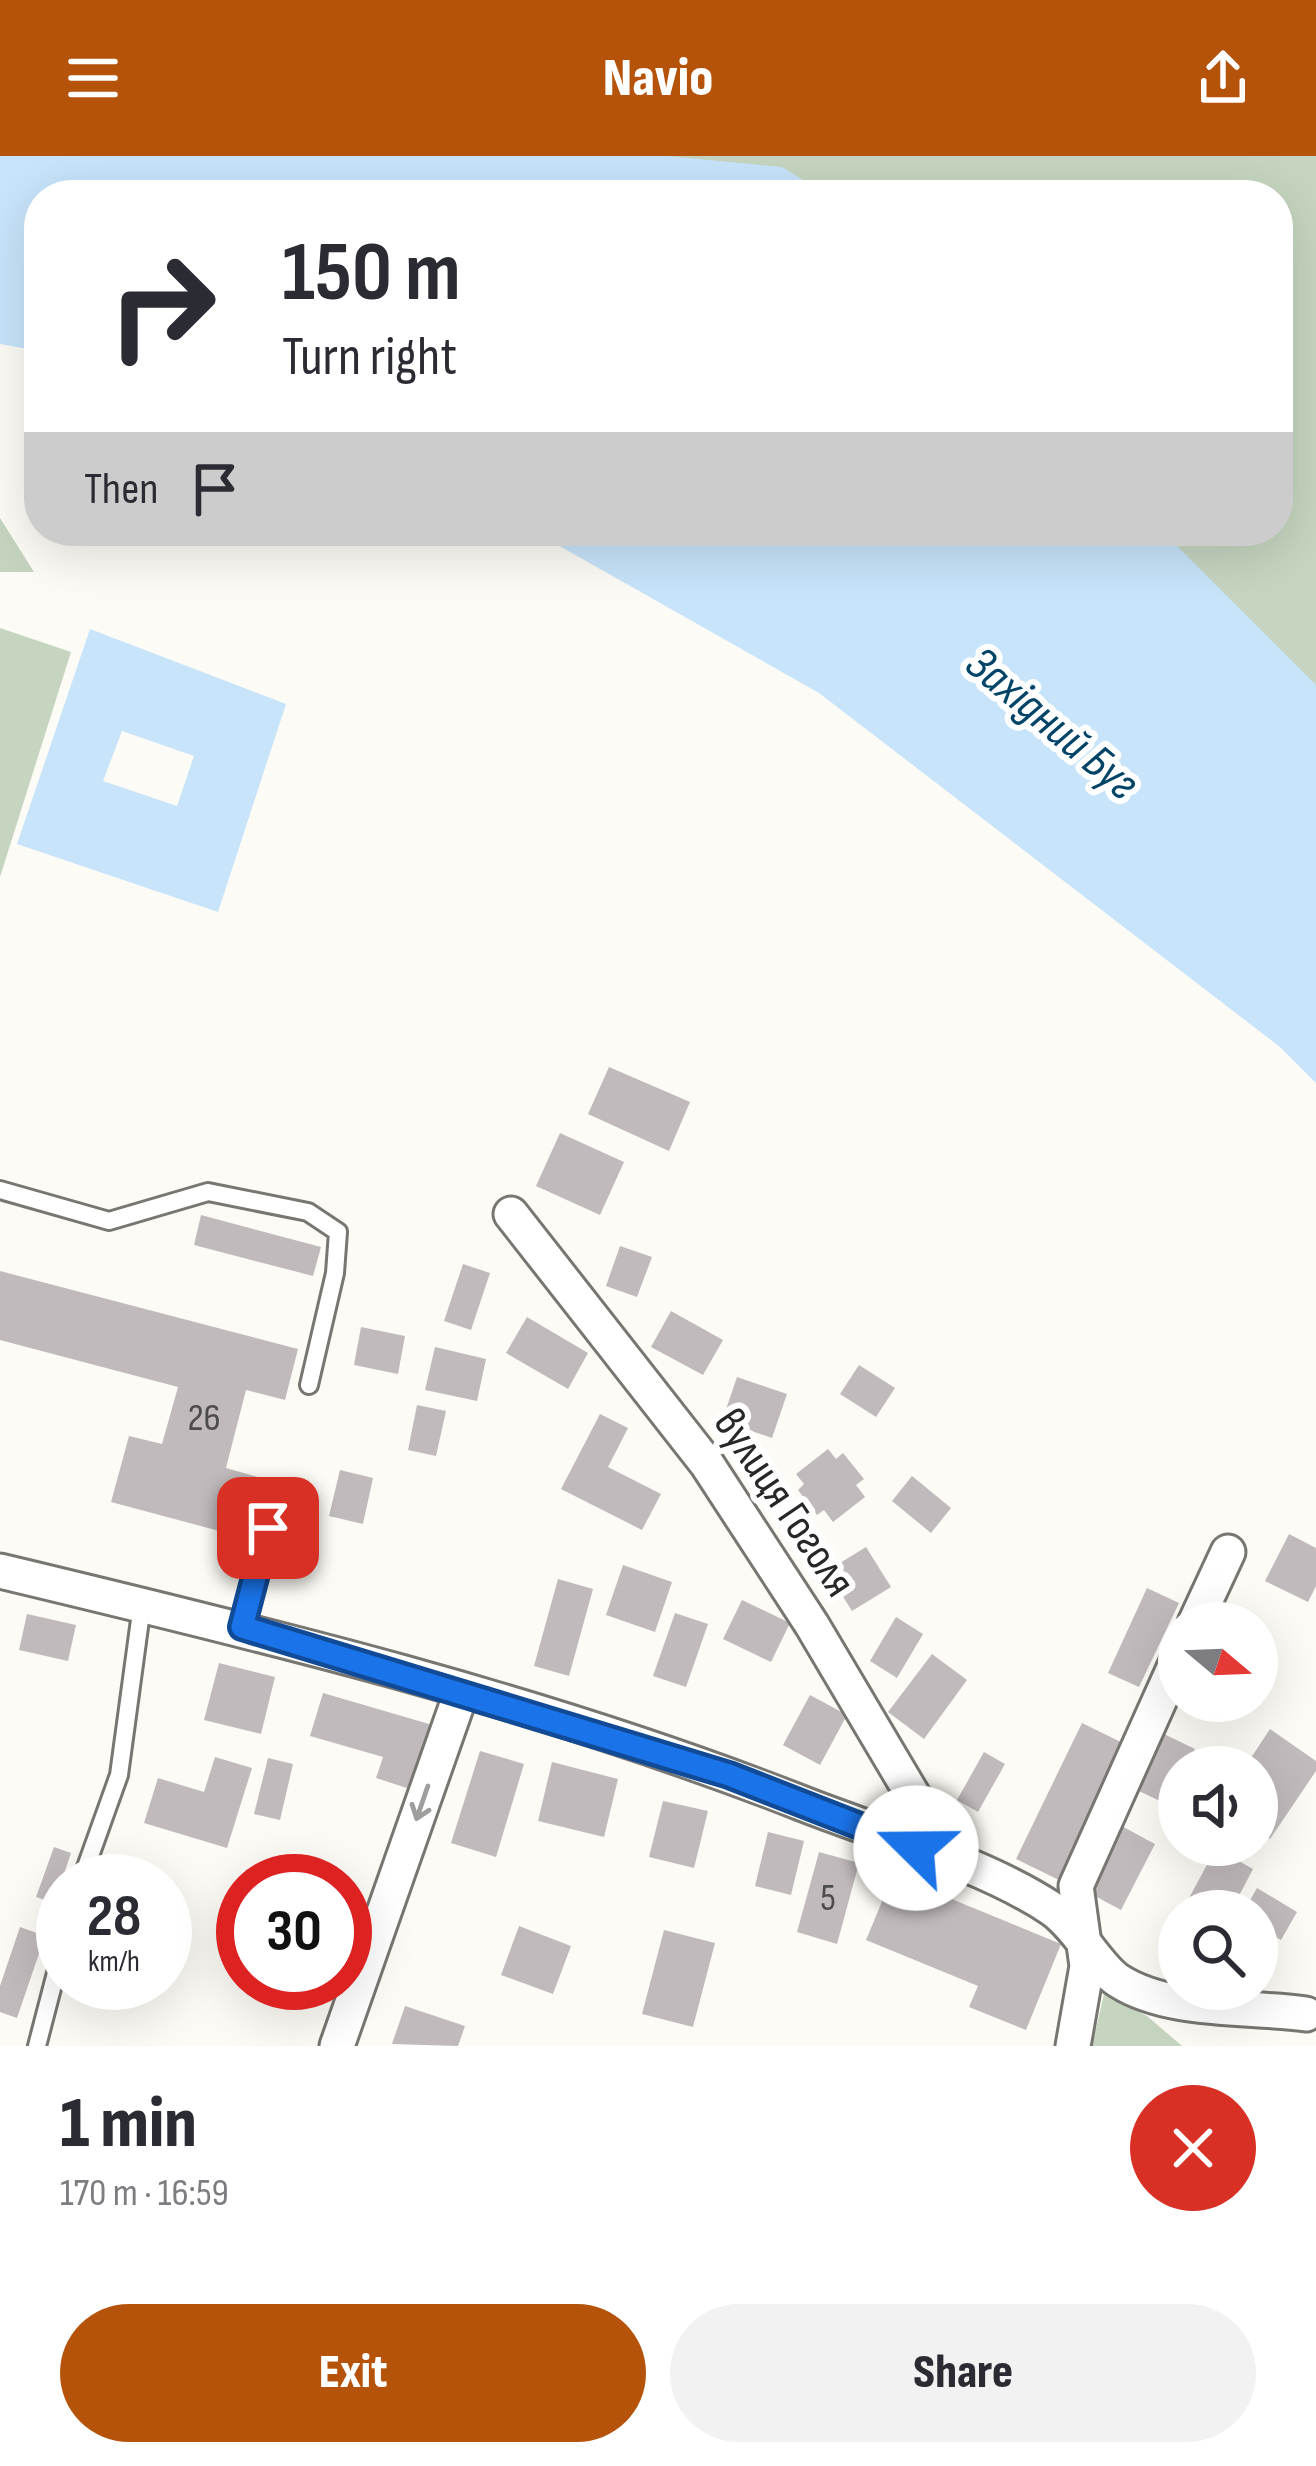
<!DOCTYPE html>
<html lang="en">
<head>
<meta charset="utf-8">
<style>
	:root { --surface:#fff; --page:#f2f2f3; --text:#2b2b33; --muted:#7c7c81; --accent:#b45309 }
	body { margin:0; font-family:"Sofia Sans Condensed",sans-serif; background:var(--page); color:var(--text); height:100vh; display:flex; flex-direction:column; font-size:45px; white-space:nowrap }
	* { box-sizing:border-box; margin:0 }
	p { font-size:39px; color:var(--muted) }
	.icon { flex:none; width:66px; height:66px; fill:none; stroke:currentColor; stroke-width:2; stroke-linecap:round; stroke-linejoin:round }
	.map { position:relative; height:1890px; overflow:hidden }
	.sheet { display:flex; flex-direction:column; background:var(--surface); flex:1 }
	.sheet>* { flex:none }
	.banner { position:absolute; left:24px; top:24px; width:1269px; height:366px; border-radius:48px; box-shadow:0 12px 48px #0002; background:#fff; color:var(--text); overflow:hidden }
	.needle { width:78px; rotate:109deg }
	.buttons { position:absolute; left:1158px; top:1446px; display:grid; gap:24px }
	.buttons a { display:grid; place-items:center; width:120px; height:120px; border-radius:50%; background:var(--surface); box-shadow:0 12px 48px #0002; font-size:60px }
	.speed { position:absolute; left:36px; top:1698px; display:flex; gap:24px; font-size:60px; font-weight:700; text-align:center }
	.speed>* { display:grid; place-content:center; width:156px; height:156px; border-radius:50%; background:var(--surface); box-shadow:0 12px 48px #0002; line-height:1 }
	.speed small { font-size:30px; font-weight:400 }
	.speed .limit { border:18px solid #d22; background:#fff; color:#111 }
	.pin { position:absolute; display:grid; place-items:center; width:102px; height:102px; color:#fff; margin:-51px; border-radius:24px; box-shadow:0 6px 18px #0006 }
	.me { position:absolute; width:132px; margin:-66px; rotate:292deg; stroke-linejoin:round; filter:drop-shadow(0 0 9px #0008) }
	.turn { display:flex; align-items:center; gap:42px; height:252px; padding:0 60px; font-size:54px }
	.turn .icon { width:156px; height:156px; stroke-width:2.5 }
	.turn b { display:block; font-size:84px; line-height:102px }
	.then { display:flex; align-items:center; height:114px; padding:0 60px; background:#0003; gap:24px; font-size:45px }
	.round { display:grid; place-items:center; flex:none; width:126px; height:126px; border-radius:63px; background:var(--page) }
	.headline { display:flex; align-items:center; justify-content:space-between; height:204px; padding:0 60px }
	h1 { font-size:72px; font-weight:800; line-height:90px }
	.action { display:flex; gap:24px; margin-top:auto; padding:24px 60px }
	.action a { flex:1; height:138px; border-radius:72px; background:var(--accent); color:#fff; font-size:48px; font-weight:800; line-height:138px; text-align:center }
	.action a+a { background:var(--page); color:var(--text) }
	header { display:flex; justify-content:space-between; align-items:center; height:156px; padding:0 60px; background:var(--accent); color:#fff; font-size:54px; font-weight:800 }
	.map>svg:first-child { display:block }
	.green { fill:#c5d5bf }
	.water { fill:#c7e4fa; fill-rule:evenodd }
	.building { fill:#c1babd }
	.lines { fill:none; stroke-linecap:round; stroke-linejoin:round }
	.service-casing { stroke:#787671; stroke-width:22 }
	.minor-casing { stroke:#787671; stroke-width:39 }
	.service { stroke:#fff; stroke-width:16 }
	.minor { stroke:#fff; stroke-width:33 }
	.oneway { stroke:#9e9e9d }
	.route-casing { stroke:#114b97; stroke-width:30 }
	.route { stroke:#1a73e8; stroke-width:21 }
	.labels { text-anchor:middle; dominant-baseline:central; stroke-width:12; stroke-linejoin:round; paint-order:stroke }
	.number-label { font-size:39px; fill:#4e4c4b }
	.street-label { font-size:45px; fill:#282725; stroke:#fff }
	.water-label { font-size:48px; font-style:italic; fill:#024467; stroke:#fff }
</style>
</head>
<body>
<header><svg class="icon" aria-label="menu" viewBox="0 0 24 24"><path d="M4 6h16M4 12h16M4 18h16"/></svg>Navio<svg class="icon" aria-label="share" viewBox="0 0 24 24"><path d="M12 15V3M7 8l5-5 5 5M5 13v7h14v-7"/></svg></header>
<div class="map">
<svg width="1316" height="1890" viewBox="0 0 1316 1890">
	<rect width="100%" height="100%" fill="#fdfbf5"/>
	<g class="green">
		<polygon points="499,0 1316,0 1316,557 1106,375 1278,375 1278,39 596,39"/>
		<polygon points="0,362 34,416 0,416"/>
		<polygon points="0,472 71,496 0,721"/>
		<polygon points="1104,1838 1147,1860 1182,1890 1092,1890"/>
	</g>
	<g class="water">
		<polygon points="0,0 667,0 782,11 828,39 39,39 39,195 0,188"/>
		<polygon points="533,375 1162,375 1316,529 1316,927 1280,891 819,537"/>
		<path d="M90 473 286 548 218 756 17 688ZM122 575 194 600 177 650 103 625Z"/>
	</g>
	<g class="building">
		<polygon points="609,911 690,946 669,995 588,958"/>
		<polygon points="560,977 624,1006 600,1059 536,1030"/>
		<polygon points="201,1059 321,1091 313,1120 194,1089"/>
		<polygon points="620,1090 652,1101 637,1141 606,1130"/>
		<polygon points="463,1108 490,1117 471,1174 444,1165"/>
		<polygon points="0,1115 298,1193 285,1244 246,1234 226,1312 268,1324 253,1384 111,1346 129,1280 162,1288 178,1231 0,1184"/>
		<polygon points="671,1155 723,1184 703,1219 651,1191"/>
		<polygon points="527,1161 588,1197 568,1233 506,1197"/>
		<polygon points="361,1171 405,1180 398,1218 354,1209"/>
		<polygon points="435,1191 486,1203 477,1245 425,1234"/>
		<polygon points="859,1209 895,1232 876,1261 840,1238"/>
		<polygon points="737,1221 787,1238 772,1282 722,1265"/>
		<polygon points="417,1249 446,1255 436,1300 408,1294"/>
		<polygon points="600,1258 628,1272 608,1311 661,1338 642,1374 561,1333"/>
		<polygon points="828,1293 836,1303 843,1297 864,1323 856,1329 865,1341 833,1366 824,1354 817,1359 798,1334 804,1328 796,1318"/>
		<polygon points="340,1314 373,1322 363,1368 329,1360"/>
		<polygon points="912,1320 951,1352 931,1377 892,1345"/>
		<polygon points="1289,1378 1316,1392 1316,1430 1308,1446 1265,1425"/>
		<polygon points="866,1391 891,1431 852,1455 827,1415"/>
		<polygon points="623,1409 672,1426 655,1476 606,1459"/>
		<polygon points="558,1423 593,1433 569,1520 534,1510"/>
		<polygon points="1147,1432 1179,1447 1139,1531 1108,1517"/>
		<polygon points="742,1444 790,1467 771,1506 723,1483"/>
		<polygon points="675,1457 708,1468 686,1531 653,1520"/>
		<polygon points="27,1458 76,1469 68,1505 19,1494"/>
		<polygon points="896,1461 923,1478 897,1522 870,1505"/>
		<polygon points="932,1498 967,1524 924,1583 888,1556"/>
		<polygon points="219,1507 275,1521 261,1578 204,1564"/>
		<polygon points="323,1537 436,1570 416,1635 376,1622 383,1601 310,1580"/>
		<polygon points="810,1539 847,1559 820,1609 783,1589"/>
		<polygon points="1082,1567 1129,1590 1063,1726 1016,1703"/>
		<polygon points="1270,1573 1316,1605 1316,1615 1270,1683 1257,1674 1257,1649 1273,1626 1247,1608"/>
		<polygon points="1162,1577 1195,1593 1187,1611 1179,1611 1179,1627 1168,1649 1135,1633"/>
		<polygon points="480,1595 524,1608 496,1701 451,1687"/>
		<polygon points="984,1596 1005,1608 978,1656 957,1644"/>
		<polygon points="215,1601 252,1612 227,1692 144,1667 158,1622 204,1636"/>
		<polygon points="268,1602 293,1608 280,1664 254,1658"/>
		<polygon points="552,1606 618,1623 604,1681 538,1665"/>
		<polygon points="663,1645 708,1655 694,1712 649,1701"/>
		<polygon points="1116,1667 1155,1688 1121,1754 1082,1733"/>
		<polygon points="768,1676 804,1685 791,1739 755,1730"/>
		<polygon points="54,1691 71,1697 54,1747 36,1741"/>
		<polygon points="1216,1692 1253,1713 1231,1755 1182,1755"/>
		<polygon points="819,1696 859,1707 837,1788 797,1776"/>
		<polygon points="893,1719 1061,1788 1026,1874 969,1851 978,1830 866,1784"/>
		<polygon points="1257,1732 1297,1756 1281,1784 1257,1770 1257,1755 1244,1755"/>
		<polygon points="519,1770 571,1790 553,1838 501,1819"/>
		<polygon points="20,1771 45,1780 17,1862 0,1856 0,1830"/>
		<polygon points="664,1774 715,1787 693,1871 642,1858"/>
		<polygon points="405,1850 465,1870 458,1890 392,1888"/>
	</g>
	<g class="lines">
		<defs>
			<g id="service">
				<polyline points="0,1034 109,1065 208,1036 308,1056 338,1076 335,1117 309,1229"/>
				<polyline points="242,1471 268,1372"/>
				<polyline points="81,1725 119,1619 142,1449"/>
				<polyline points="37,1890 63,1790"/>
			</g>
			<g id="minor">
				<polyline points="511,1058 707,1308 812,1469 953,1707"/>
				<path d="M0 1415C268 1479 544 1546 801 1647 877 1677 985 1708 1052 1753 1079 1772 1098 1812 1119 1825 1169 1857 1249 1850 1306 1858"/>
				<polyline points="1195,1467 1228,1396"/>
				<polyline points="337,1890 461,1537"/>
				<polyline points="1073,1890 1087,1810 1076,1730 1179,1501"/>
			</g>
		</defs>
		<use href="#service" class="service-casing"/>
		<use href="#minor" class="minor-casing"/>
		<use href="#service" class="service"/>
		<use href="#minor" class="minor"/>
	</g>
	<defs><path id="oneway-shaft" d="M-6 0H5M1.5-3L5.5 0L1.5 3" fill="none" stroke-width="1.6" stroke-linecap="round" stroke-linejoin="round" transform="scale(3)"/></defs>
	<use class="oneway" href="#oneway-shaft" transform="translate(422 1647) rotate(109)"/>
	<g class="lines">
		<defs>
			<polyline id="route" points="268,1372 242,1471 729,1619 916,1692"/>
		</defs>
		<use href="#route" class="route-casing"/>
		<use href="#route" class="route"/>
	</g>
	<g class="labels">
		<g class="number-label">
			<text x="204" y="1262">26</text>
			<text x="828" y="1742">5</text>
		</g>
		<g class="street-label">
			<text transform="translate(784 1347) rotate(56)">вулиця Гоголя</text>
		</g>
		<g class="water-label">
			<text transform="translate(1052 568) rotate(40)">Західний Буг</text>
		</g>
	</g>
</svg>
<div class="buttons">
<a><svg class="needle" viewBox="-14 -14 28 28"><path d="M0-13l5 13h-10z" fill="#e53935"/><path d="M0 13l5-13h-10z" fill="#7c7c81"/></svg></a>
<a><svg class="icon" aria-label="sound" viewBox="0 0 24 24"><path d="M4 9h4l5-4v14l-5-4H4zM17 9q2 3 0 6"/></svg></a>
<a><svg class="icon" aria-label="search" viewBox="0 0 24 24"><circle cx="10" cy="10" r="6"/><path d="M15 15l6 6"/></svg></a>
</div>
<div class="speed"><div>28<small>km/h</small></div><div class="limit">30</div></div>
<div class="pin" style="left:268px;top:1372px;background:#d93025"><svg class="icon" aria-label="arrive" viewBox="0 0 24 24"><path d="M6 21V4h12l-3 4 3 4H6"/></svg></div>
<svg class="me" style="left:916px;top:1692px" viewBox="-20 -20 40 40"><circle r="19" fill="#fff"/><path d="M0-13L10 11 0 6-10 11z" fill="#1a73e8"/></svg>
<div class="banner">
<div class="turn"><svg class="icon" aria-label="right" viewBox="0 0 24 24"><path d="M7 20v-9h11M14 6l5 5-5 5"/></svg><div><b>150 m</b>Turn right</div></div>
<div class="then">Then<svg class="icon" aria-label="arrive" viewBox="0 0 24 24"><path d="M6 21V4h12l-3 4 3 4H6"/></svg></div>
</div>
</div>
<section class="sheet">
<div class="headline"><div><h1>1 min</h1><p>170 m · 16:59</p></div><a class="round" style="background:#d93025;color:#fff"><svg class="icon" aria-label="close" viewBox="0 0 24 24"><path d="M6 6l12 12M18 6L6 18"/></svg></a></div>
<div class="action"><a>Exit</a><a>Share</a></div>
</section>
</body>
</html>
